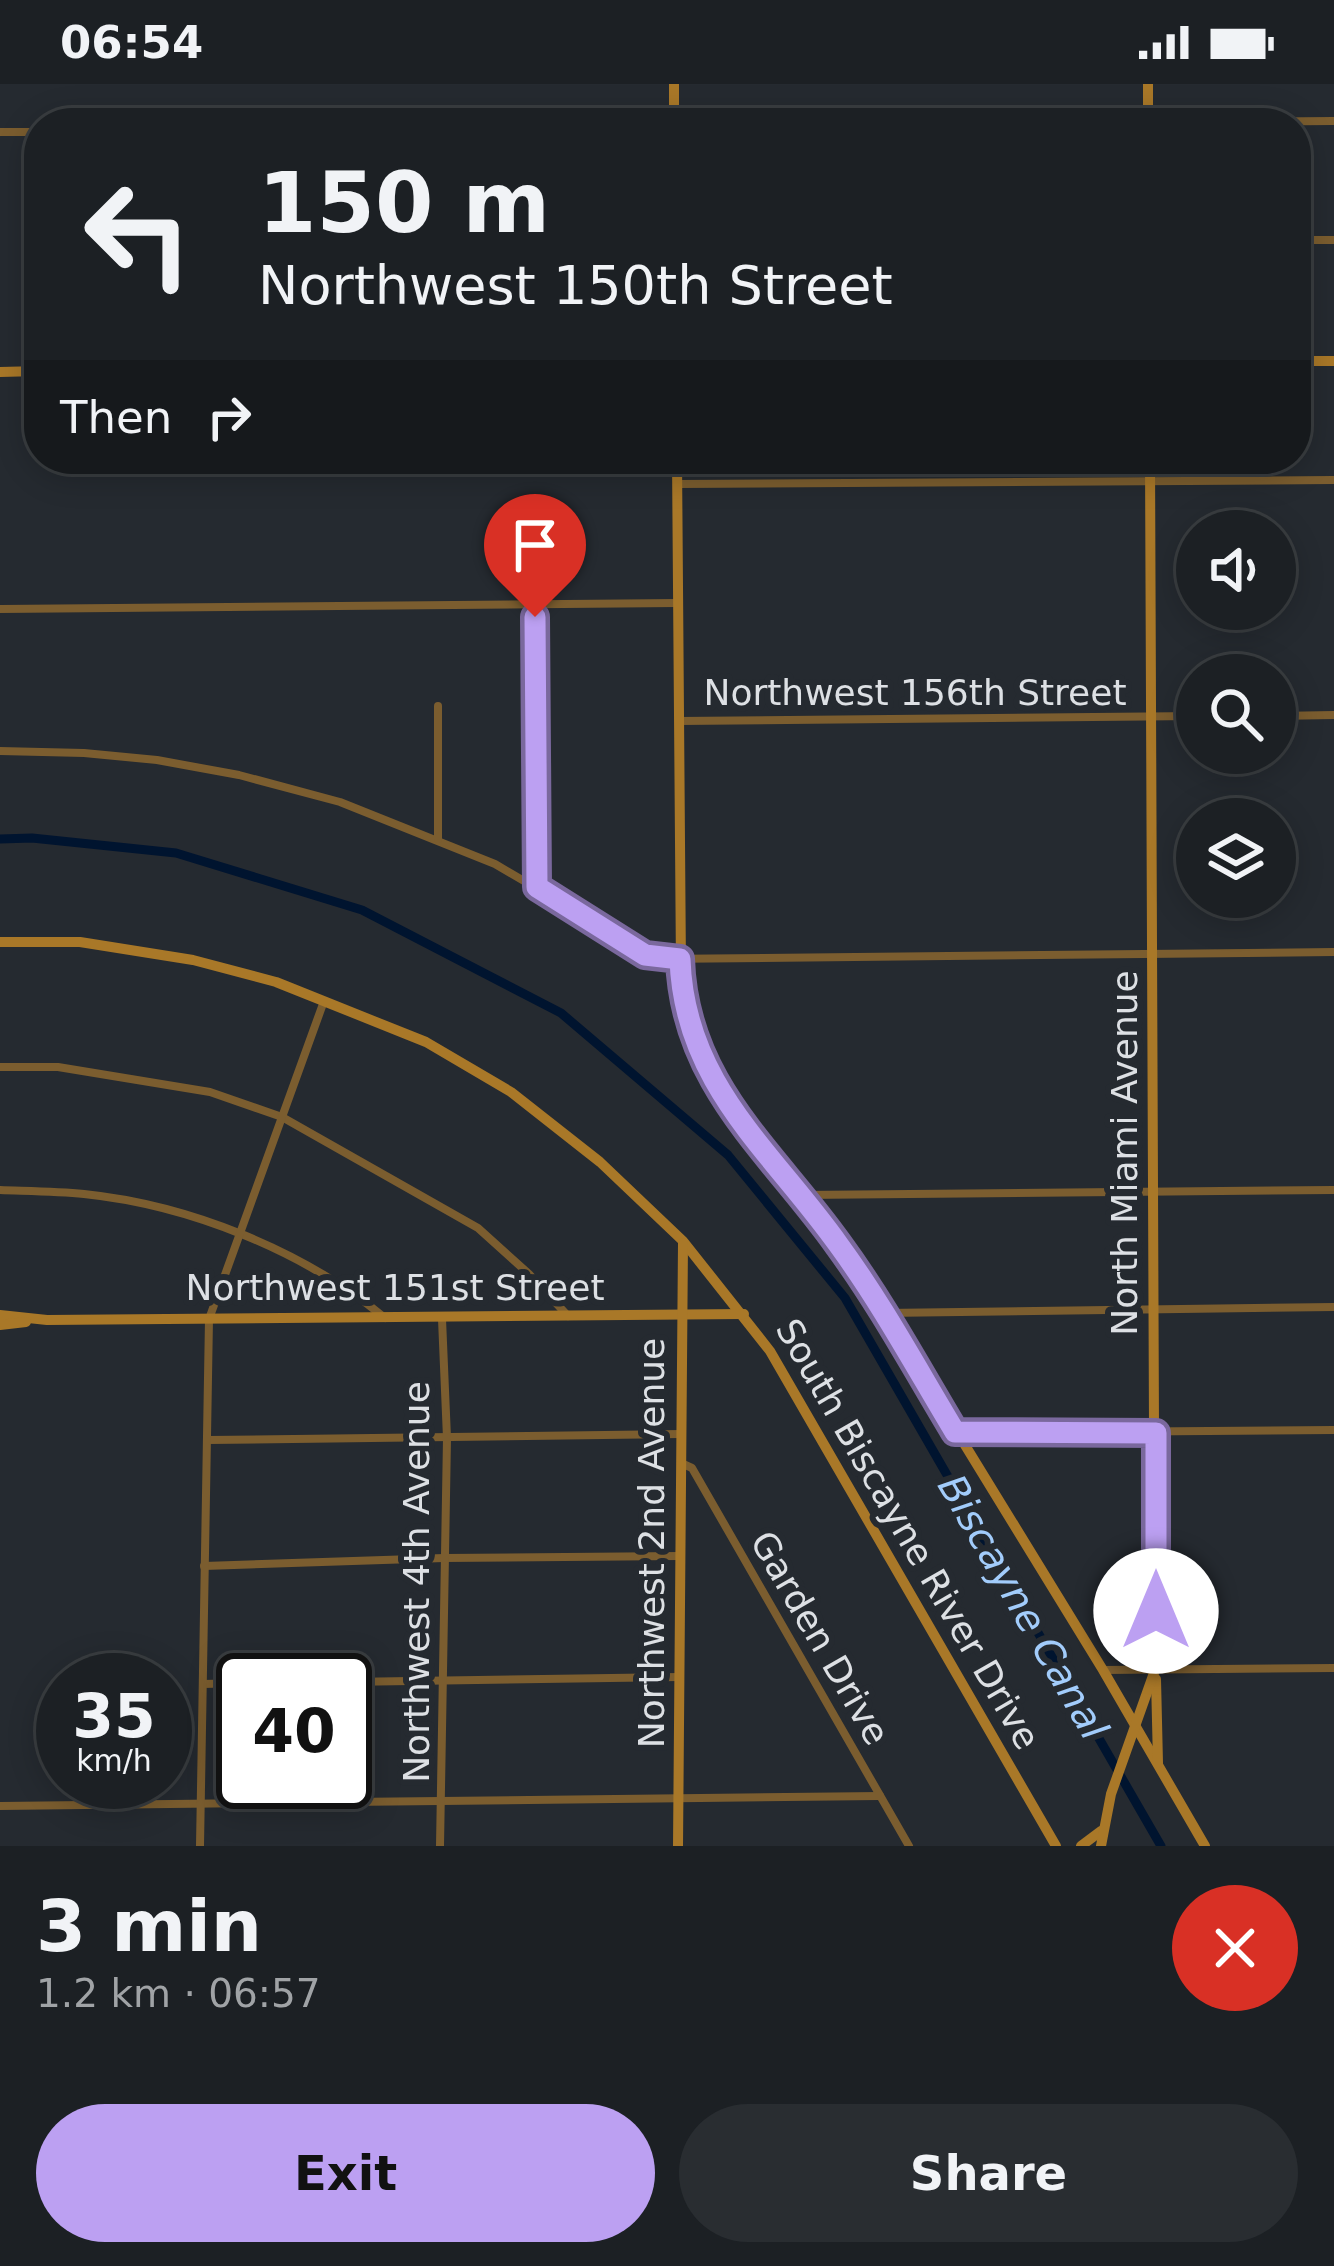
<!DOCTYPE html>
<html lang="en">
<head>
<meta charset="utf-8">
<style>
	:root { --surface:#1c2024; --page:#292d31; --text:#f1f3f6; --muted:#a0a3a6; --line:#3a3e41; --accent:#bca0f2 }
	body { margin:0; font-family:"DejaVu Sans",sans-serif; background:var(--page); color:var(--text); height:100vh; display:flex; flex-direction:column; font-size:45px; white-space:nowrap }
	* { box-sizing:border-box; margin:0 }
	p { font-size:39px; color:var(--muted) }
	.icon { flex:none; width:66px; height:66px; fill:none; stroke:currentColor; stroke-width:2; stroke-linecap:round; stroke-linejoin:round }
	.map { position:relative; height:1762px; overflow:hidden }
	.sheet { display:flex; flex-direction:column; background:var(--surface); flex:1 }
	.sheet>* { flex:none }
	.top-card { position:absolute; left:24px; top:24px; width:1287px; height:366px; border-radius:48px; box-shadow:0 6px 30px #0003,0 0 0 3px var(--line); background:#1c2024; color:var(--text); overflow:hidden }
	.fabs { position:absolute; left:1176px; top:426px; display:grid; gap:24px }
	.fabs a { display:grid; place-items:center; width:120px; height:120px; border-radius:50%; background:var(--surface); box-shadow:0 6px 30px #0003,0 0 0 3px var(--line); font-size:60px }
	.speed { position:absolute; left:36px; top:1569px; display:flex; gap:24px; font-size:60px; font-weight:700; text-align:center }
	.speed>* { display:grid; place-content:center; width:156px; height:156px; border-radius:50%; background:var(--surface); box-shadow:0 6px 30px #0003,0 0 0 3px var(--line); line-height:1 }
	.speed small { font-size:30px; font-weight:400 }
	.speed .limit { border:6px solid #111; border-radius:18px; background:#fff; color:#111 }
	.pin { position:absolute; display:grid; place-items:center; width:102px; height:102px; color:#fff; margin:-123px -51px; border-radius:50% 50% 50% 0; rotate:-45deg; box-shadow:0 0 12px #0007 }
	.pin .icon { rotate:45deg }
	.me { position:absolute; width:132px; margin:-66px; rotate:0deg; stroke-linejoin:round; filter:drop-shadow(0 0 9px #0008) }
	.turn { display:flex; align-items:center; gap:42px; height:252px; padding:0 36px; font-size:54px }
	.turn .icon { width:156px; height:156px; stroke-width:2.5 }
	.turn b { display:block; font-size:84px; line-height:102px }
	.then { display:flex; align-items:center; height:114px; padding:0 36px; background:#0003; gap:24px; font-size:45px }
	.round { display:grid; place-items:center; flex:none; width:126px; height:126px; border-radius:63px; background:var(--page) }
	.head { display:flex; align-items:center; justify-content:space-between; height:204px; padding:0 36px }
	h1 { font-size:72px; font-weight:600; line-height:90px }
	.primary-button { display:flex; gap:24px; margin-top:auto; padding:24px 36px }
	.primary-button a { flex:1; height:138px; border-radius:72px; background:var(--accent); color:#111; font-size:48px; font-weight:600; line-height:138px; text-align:center }
	.primary-button a+a { background:var(--page); color:var(--text) }
	.status { display:flex; justify-content:space-between; align-items:center; height:84px; padding:0 60px; background:var(--surface); direction:ltr }
	.status svg { height:33px; fill:currentColor }
	.map>svg:first-child { display:block }
	.lines { fill:none; stroke-linecap:round; stroke-linejoin:round }
	.canal { stroke:#00142f; stroke-width:9 }
	.street { stroke:#7b5d2f; stroke-width:8 }
	.secondary { stroke:#a97828; stroke-width:10 }
	.route-casing { stroke:#7a689d; stroke-width:30 }
	.route { stroke:#bca0f2; stroke-width:21 }
	.labels { text-anchor:middle; dominant-baseline:central; stroke-width:12; stroke-linejoin:round; paint-order:stroke }
	.street-label { font-size:36px; fill:#dde0e4; stroke:#252a30 }
	.water-label { font-size:39px; font-style:italic; fill:#a2ccfb; stroke:#252a30 }
</style>
</head>
<body>
<div class="status"><b>06:54</b><svg viewBox="0 0 49 12"><path d="M0 12V9h3v3zM5 12V6h3v6zM10 12V3h3v9zM15 12V0h3v12zM26 1h20v11H26zM47 4h2v5h-2z"/></svg></div>
<div class="map">
<svg width="1334" height="1762" viewBox="0 0 1334 1762">
	<rect width="100%" height="100%" fill="#252a30"/>
	<g class="lines">
		<polyline class="canal" points="0,755 32,754 176,769 362,826 561,929 728,1071 845,1214 1161,1762"/>
		<g class="street">
			<polyline points="1099,39 1334,37"/>
			<polyline points="0,48 39,48"/>
			<polyline points="1296,156 1334,156"/>
			<polyline points="677,400 1334,396"/>
			<polyline points="535,520 537,801"/>
			<polyline points="0,525 677,519"/>
			<polyline points="1275,632 1334,631"/>
			<polyline points="679,637 1197,632"/>
			<polyline points="0,667 84,669 157,676 239,691 340,718 495,780 657,875 1334,868"/>
			<polyline points="438,755 438,622"/>
			<polyline points="0,983 58,983 210,1008 282,1033 478,1144 529,1190 568,1232"/>
			<path d="M0 1106C28 1107 57 1107 84 1110 190 1121 304 1167 385 1234"/>
			<polyline points="802,1111 1334,1106"/>
			<polyline points="884,1229 1334,1223"/>
			<polyline points="958,1349 1334,1346"/>
			<polyline points="208,1356 681,1350"/>
			<polyline points="681,1379 692,1384 909,1762"/>
			<polyline points="204,1482 444,1474 680,1472"/>
			<polyline points="1103,1586 1334,1584"/>
			<polyline points="345,1598 679,1593"/>
			<polyline points="203,1600 243,1599"/>
			<polyline points="0,1722 880,1712"/>
			<polyline points="200,1762 209,1235 324,917"/>
			<polyline points="440,1762 447,1354 442,1235"/>
		</g>
		<g class="secondary">
			<polyline points="674,0 674,39"/>
			<polyline points="1148,0 1148,39"/>
			<polyline points="1296,277 1334,277"/>
			<polyline points="0,288 39,287"/>
			<polyline points="677,375 681,886 696,959 717,1004 818,1132 884,1229 1103,1586 1205,1762"/>
			<polyline points="0,858 80,858 193,876 276,898 426,958 511,1008 600,1078 683,1157 770,1267 1056,1762"/>
			<polyline points="0,1231 47,1236 744,1230"/>
			<polyline points="0,1241 26,1238"/>
			<polyline points="1156,1595 1158,1679"/>
			<polyline points="678,1762 683,1159"/>
			<polyline points="1081,1762 1101,1747"/>
			<polyline points="1101,1762 1111,1710 1155,1586 1150,375"/>
		</g>
	</g>
	<g class="lines">
		<defs>
			<path id="route" d="M535 533 537 803 645 871 680 875C684 1000 771 1066 838 1160 882 1220 917 1285 955 1348L1156 1349V1527"/>
		</defs>
		<use href="#route" class="route-casing"/>
		<use href="#route" class="route"/>
	</g>
	<g class="labels">
		<g class="street-label">
			<text x="915" y="608">Northwest 156th Street</text>
			<text transform="translate(1124 1069) rotate(-90)">North Miami Avenue</text>
			<text x="395" y="1203">Northwest 151st Street</text>
			<text transform="translate(908 1450) rotate(60)">South Biscayne River Drive</text>
			<text transform="translate(651 1459) rotate(-90)">Northwest 2nd Avenue</text>
			<text transform="translate(416 1498) rotate(-90)">Northwest 4th Avenue</text>
			<text transform="translate(820 1554) rotate(60)">Garden Drive</text>
		</g>
		<g class="water-label">
			<text transform="translate(1023 1523) rotate(60)">Biscayne Canal</text>
		</g>
	</g>
</svg>
<div class="fabs">
<a><svg class="icon" aria-label="sound" viewBox="0 0 24 24"><path d="M4 9h4l5-4v14l-5-4H4zM17 9q2 3 0 6"/></svg></a>
<a><svg class="icon" aria-label="search" viewBox="0 0 24 24"><circle cx="10" cy="10" r="6"/><path d="M15 15l6 6"/></svg></a>
<a><svg class="icon" aria-label="layers" viewBox="0 0 24 24"><path d="M12 4l9 5-9 5-9-5zM3 14l9 5 9-5"/></svg></a>
</div>
<div class="speed"><div>35<small>km/h</small></div><div class="limit">40</div></div>
<div class="pin" style="left:535px;top:533px;background:#d93025"><svg class="icon" aria-label="arrive" viewBox="0 0 24 24"><path d="M6 21V4h12l-3 4 3 4H6"/></svg></div>
<svg class="me" style="left:1156px;top:1527px" viewBox="-20 -20 40 40"><circle r="19" fill="#fff"/><path d="M0-13L10 11 0 6-10 11z" fill="#bca0f2"/></svg>
<div class="top-card">
<div class="turn"><svg class="icon" aria-label="left" viewBox="0 0 24 24"><path d="M17 20v-9H6M10 6l-5 5 5 5"/></svg><div><b>150 m</b>Northwest 150th Street</div></div>
<div class="then">Then<svg class="icon" aria-label="right" viewBox="0 0 24 24"><path d="M7 20v-9h11M14 6l5 5-5 5"/></svg></div>
</div>
</div>
<section class="sheet">
<div class="head"><div><h1>3 min</h1><p>1.2 km · 06:57</p></div><a class="round" style="background:#d93025;color:#fff"><svg class="icon" aria-label="close" viewBox="0 0 24 24"><path d="M6 6l12 12M18 6L6 18"/></svg></a></div>
<div class="primary-button"><a>Exit</a><a>Share</a></div>
</section>
</body>
</html>
